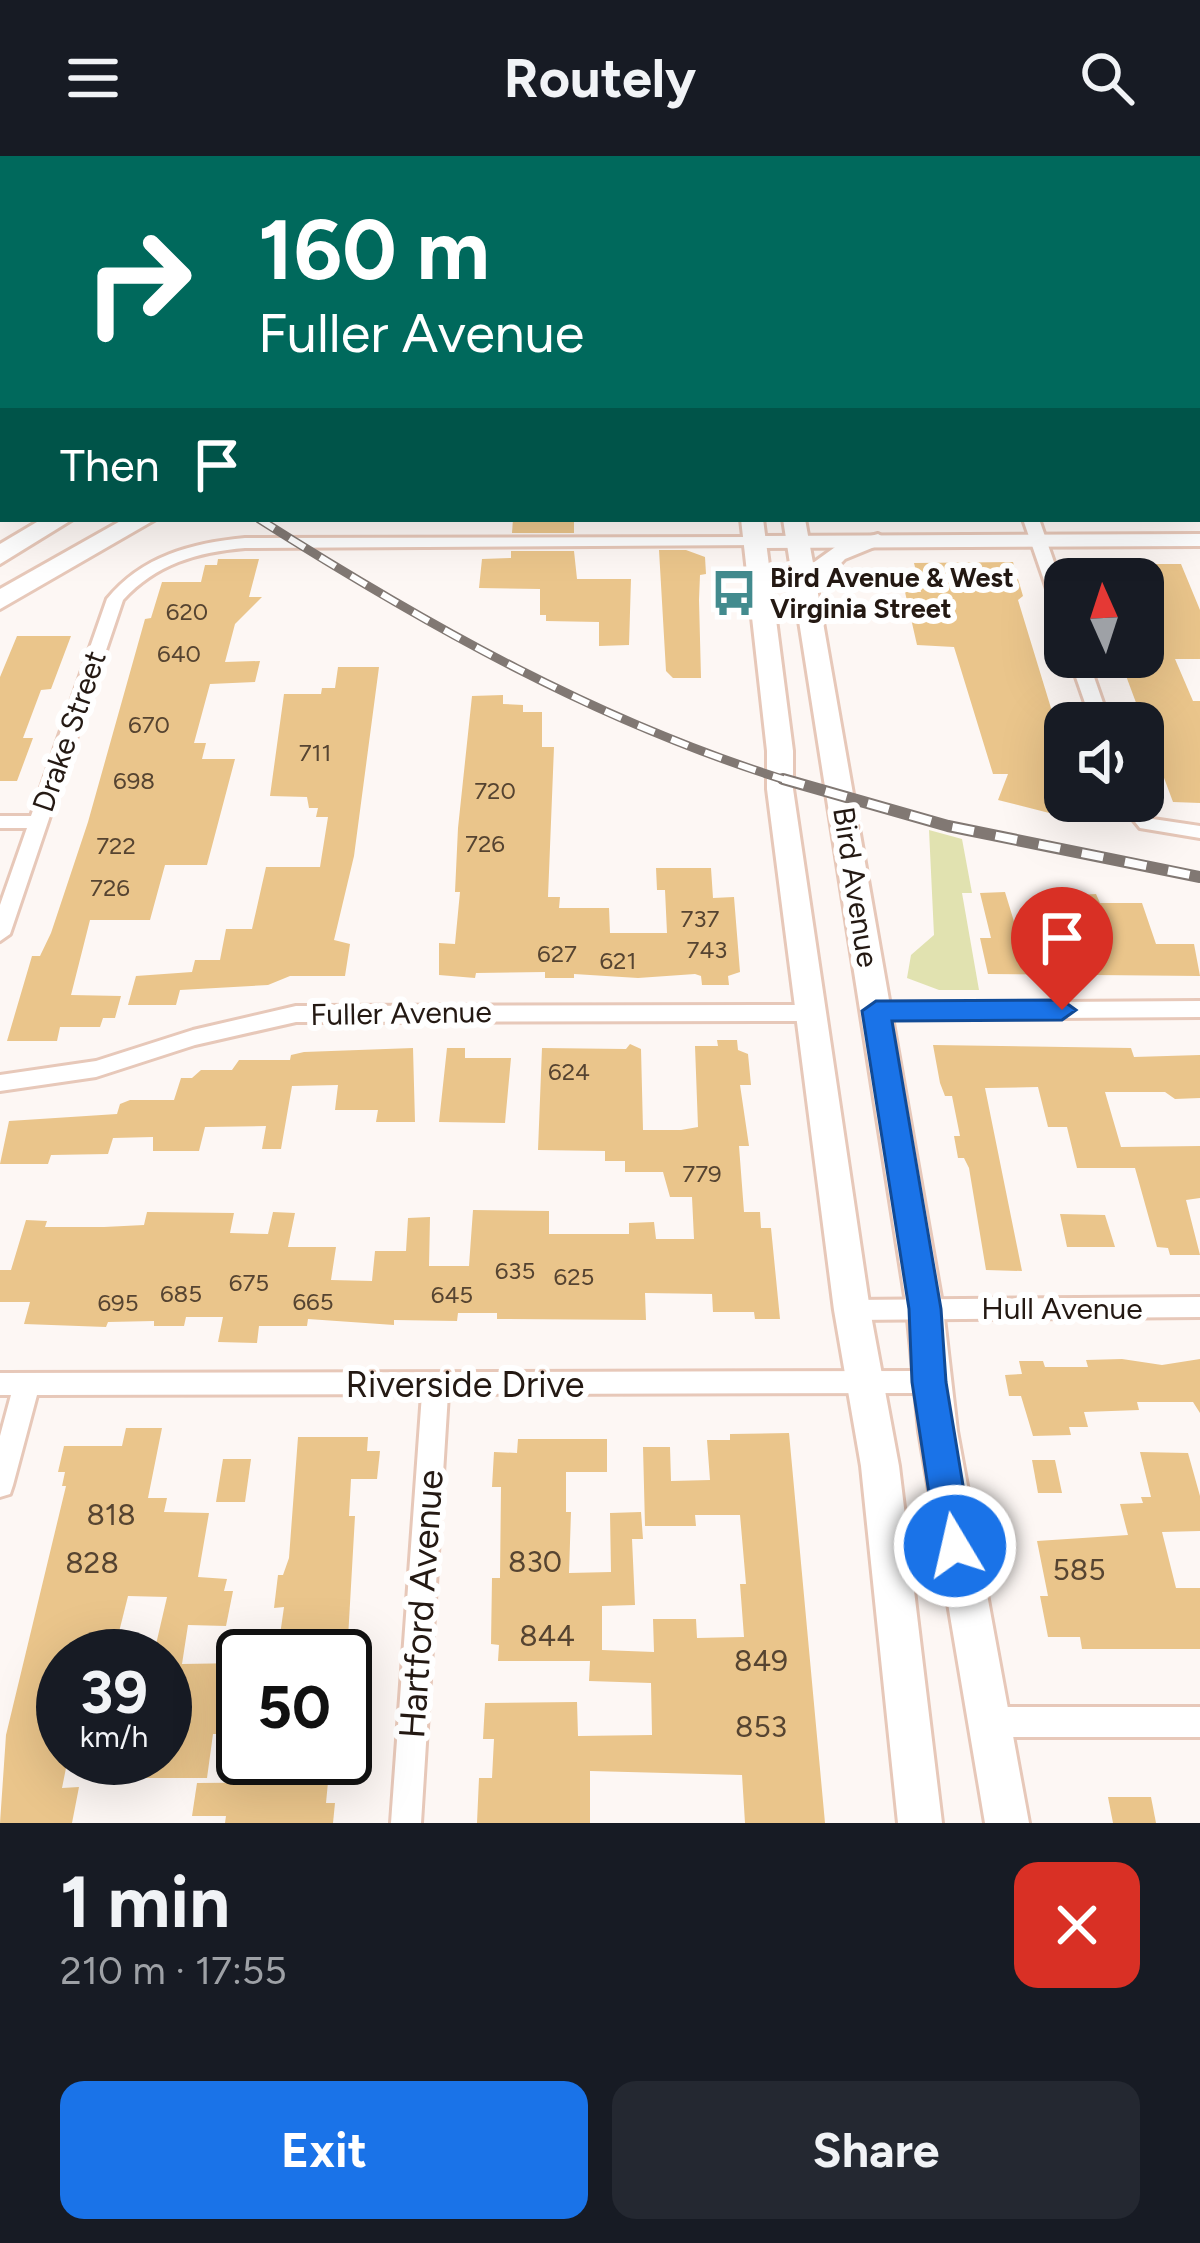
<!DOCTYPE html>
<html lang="en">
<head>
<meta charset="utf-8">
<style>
	:root { --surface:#171b24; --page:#242831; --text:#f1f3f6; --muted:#9ea1a6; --accent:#1a73e8 }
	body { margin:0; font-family:Figtree,sans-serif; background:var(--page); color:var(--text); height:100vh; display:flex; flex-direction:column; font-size:45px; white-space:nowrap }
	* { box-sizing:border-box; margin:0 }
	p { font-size:39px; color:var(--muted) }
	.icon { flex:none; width:66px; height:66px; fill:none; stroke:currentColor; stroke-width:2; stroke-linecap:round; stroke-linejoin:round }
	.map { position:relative; height:1667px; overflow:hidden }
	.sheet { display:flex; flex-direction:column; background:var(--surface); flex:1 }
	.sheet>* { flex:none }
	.guide { position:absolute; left:0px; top:0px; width:1200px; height:366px; box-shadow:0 12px 48px #0002; background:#00695c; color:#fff; overflow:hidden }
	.needle { width:78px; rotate:357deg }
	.tools { position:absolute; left:1044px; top:402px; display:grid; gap:24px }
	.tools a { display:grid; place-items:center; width:120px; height:120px; border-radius:24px; background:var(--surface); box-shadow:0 12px 48px #0002; font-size:60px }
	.speed { position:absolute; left:36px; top:1473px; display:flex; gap:24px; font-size:60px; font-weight:700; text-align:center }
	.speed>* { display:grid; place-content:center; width:156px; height:156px; border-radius:50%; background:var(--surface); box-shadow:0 12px 48px #0002; line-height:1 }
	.speed small { font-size:30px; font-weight:400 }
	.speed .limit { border:6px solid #111; border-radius:18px; background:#fff; color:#111 }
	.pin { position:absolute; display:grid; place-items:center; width:102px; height:102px; color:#fff; margin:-123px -51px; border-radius:50% 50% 50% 0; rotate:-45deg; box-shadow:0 0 12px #0007 }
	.pin .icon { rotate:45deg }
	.me { position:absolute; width:132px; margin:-66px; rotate:351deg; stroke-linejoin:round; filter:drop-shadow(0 0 9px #0008) }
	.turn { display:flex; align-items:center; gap:42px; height:252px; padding:0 60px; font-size:54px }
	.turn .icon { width:156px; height:156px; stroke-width:2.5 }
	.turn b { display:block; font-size:84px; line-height:102px }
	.then { display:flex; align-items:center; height:114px; padding:0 60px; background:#0003; gap:24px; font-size:45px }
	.round { display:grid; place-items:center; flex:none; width:126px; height:126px; border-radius:24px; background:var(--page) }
	.summary { display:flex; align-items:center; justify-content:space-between; height:204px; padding:0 60px }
	h1 { font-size:72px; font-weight:700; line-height:90px }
	.primary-button { display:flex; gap:24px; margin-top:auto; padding:24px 60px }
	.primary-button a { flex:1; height:138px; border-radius:24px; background:var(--accent); color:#fff; font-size:48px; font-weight:700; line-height:138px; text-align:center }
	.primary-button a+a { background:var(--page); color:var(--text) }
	header { display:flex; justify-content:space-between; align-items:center; height:156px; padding:0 60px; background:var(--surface); font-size:54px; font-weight:700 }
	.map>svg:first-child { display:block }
	.green { fill:#e1e2b0 }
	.building { fill:#eac58b }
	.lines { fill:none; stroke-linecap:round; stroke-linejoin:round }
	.minor-casing { stroke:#e7c8b9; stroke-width:6 }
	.tertiary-casing { stroke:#e7c8b9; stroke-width:6 }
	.secondary-casing { stroke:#e7c8b9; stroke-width:6 }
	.primary-casing { stroke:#e7c8b9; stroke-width:6 }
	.motorway-casing { stroke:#e7c8b9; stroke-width:6 }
	.minor { fill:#fff; fill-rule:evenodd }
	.tertiary { fill:#fff; fill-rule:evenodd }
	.secondary { fill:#fff; fill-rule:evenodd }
	.primary { fill:#fff; fill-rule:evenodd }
	.motorway { fill:#fff; fill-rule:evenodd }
	.rail-far1-casing { stroke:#817873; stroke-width:9 }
	.rail-casing { stroke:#817873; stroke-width:12 }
	.rail-far1 { stroke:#fff; stroke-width:6; stroke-dasharray:18; stroke-linecap:butt }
	.rail { stroke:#fff; stroke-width:8; stroke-dasharray:22; stroke-linecap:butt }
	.motorway-bridge-casing { stroke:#e7c8b9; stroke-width:24; stroke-linecap:butt }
	.motorway-bridge { stroke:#fff; stroke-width:21 }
	.route { fill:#1a73e8; stroke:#114b97; stroke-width:3 }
	.labels { text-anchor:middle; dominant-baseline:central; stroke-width:12; stroke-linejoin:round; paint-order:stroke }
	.number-label { font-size:24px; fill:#564431 }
	.far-poi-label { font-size:27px; font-weight:bold; fill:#241913; stroke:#fff; text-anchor:start }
	.street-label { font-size:30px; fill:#241913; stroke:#fff }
	.near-number-label { font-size:30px; fill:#564431 }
	.near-street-label { font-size:36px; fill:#241913; stroke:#fff }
</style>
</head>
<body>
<header><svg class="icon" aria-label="menu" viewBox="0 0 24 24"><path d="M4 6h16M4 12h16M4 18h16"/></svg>Routely<svg class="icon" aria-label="search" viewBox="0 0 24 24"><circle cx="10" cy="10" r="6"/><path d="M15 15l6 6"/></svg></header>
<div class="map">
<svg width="1200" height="1667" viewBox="0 0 1200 1667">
	<rect width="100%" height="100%" fill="#fdf7f4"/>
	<polygon class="green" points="929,674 962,683 972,737 962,737 979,834 939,834 907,822 911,799 934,779"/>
	<g class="building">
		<polygon points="513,363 574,363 574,377 512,377"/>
		<polygon points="659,394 686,394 705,401 706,418 700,419 699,444 701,522 673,522 666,515"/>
		<polygon points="511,395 574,395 577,423 631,423 629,489 599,490 599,466 546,465 546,459 540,459 540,433 479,432 482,403 511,402"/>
		<polygon points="218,403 259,403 249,441 262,441 235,468 225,506 260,505 255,526 210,528 194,587 206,587 202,603 235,603 207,709 165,709 150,764 90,764 71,839 121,840 115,862 103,862 100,871 60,871 57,885 7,885 32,800 40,800 51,777 88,666 145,463 151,462 162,426 201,426 205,409 217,409"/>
		<polygon points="1013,406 1023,440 1018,444 1065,598 1065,661 998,644 1008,618 993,618 954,491 917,489 905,436 921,436 914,407"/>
		<polygon points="1143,408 1181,408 1200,454 1200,503 1175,503 1193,545 1200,545 1200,647 1173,646 1119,501 1143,501"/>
		<polygon points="17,480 71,480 51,533 41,534 23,582 33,582 17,625 0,625 0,521"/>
		<polygon points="338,511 379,511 354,700 334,784 350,788 345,820 290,820 268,829 180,834 176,849 128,849 136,820 192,816 195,804 220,804 226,773 252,773 266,711 320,711 328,661 316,661 318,652 309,652 307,641 270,640 284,538 321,538 322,532 335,532"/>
		<polygon points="503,539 503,548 523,549 523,556 542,556 542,591 554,591 548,741 560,741 559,752 609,752 610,777 667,777 665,734 657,734 656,712 711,712 713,742 734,741 740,816 728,820 729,829 702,829 701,820 695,818 638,822 574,818 574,822 545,822 545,816 476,817 475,822 439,819 439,787 455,788 460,736 455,736 458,672 472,540"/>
		<polygon points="1005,736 1016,772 1087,773 1076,739 1096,738 1100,747 1142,747 1156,788 1194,788 1200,820 988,818 980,782 991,782 980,737"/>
		<polygon points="717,884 737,884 738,894 748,898 751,929 740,929 749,990 739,990 744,1056 760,1056 761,1072 771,1072 780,1163 755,1163 754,1156 713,1156 712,1138 645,1137 646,1164 497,1163 497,1157 458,1157 457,1165 394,1164 394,1169 308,1163 307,1170 259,1170 257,1187 218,1186 223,1161 186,1161 184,1170 154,1170 154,1165 108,1166 106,1171 24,1168 30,1146 0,1146 0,1114 11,1114 26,1064 47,1065 45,1071 104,1071 144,1069 147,1056 234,1057 230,1077 268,1078 273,1056 295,1057 288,1091 336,1091 331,1124 372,1125 375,1095 406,1095 408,1062 430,1061 429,1110 469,1110 473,1054 549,1055 549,1078 629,1078 629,1067 654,1066 656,1083 694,1083 692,1041 670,1041 663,1016 625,1016 625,1005 605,1005 605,995 538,994 542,892 626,893 630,888 641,893 643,974 681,974 698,971 695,890 718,890"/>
		<polygon points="933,889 1131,892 1134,901 1200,899 1200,942 1175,943 1165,936 1105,936 1121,991 1200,990 1200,1042 1186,1044 1200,1099 1170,1099 1168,1092 1157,1091 1135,1012 1077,1012 1067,971 1048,971 1038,931 985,932 1022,1115 986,1114 969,1012 964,1002 958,1002 954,980 960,980 952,940 945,940 940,927"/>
		<polygon points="413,892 415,966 376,966 378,954 335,954 338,929 292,930 281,993 262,993 266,970 205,971 199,995 153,995 153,981 113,982 108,998 51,999 48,1008 0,1008 9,965 117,958 120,948 130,944 174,944 181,922 192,922 201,914 232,914 239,904 290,904 291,899 304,896"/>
		<polygon points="447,892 465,892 465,902 511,902 505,967 439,966"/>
		<polygon points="1060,1058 1105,1059 1115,1091 1067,1091"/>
		<polygon points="1122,1203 1162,1209 1200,1203 1200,1257 1193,1246 1137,1246 1139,1254 1084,1256 1088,1271 1069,1271 1071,1279 1033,1280 1021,1240 1009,1240 1005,1219 1022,1218 1019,1205 1043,1205 1045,1211 1088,1211 1086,1204"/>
		<polygon points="126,1272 162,1272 148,1342 167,1342 164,1356 209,1357 198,1421 227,1423 224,1435 233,1435 226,1470 188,1469 182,1508 243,1507 243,1578 213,1578 207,1622 130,1622 133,1602 173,1602 180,1555 165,1556 165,1497 154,1497 167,1441 128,1440 113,1500 63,1500 63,1602 68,1602 62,1632 79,1631 72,1667 0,1667 6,1579 66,1330 62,1330 65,1316 58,1316 64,1290 122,1290"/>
		<polygon points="789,1277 825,1667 745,1667 742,1619 590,1615 590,1667 477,1667 479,1622 492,1622 494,1583 483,1583 485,1547 577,1546 578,1580 652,1579 651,1527 589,1525 590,1505 498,1505 499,1489 491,1488 492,1422 500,1422 501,1331 492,1331 494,1296 517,1297 518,1283 607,1283 607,1316 566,1316 566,1356 571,1356 569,1417 611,1416 610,1357 641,1356 643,1383 632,1383 635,1449 602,1450 602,1494 654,1496 653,1463 696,1463 697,1482 744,1481 740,1428 746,1428 740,1359 695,1359 696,1370 645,1370 643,1291 670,1291 671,1325 710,1324 707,1284 730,1284 730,1278"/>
		<polygon points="298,1281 368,1281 367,1295 380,1295 377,1323 351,1323 349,1360 355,1360 347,1500 277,1500 284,1451 274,1452 278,1419 283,1419 289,1402"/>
		<polygon points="1140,1296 1188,1297 1200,1340 1200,1375 1162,1376 1176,1432 1200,1432 1200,1493 1082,1493 1080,1481 1048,1481 1040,1440 1048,1440 1037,1385 1128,1379 1120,1348 1143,1347 1141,1341 1151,1341"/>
		<polygon points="223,1303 251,1303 245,1346 216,1346"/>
		<polygon points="1032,1304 1055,1304 1062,1337 1038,1337"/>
		<polygon points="328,1626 326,1647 335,1647 333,1667 225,1667 226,1660 192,1660 197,1627"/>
		<polygon points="1108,1641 1151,1641 1156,1667 1113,1667"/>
	</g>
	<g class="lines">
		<defs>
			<g id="minor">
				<polygon points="139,0 153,0 156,3 142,3"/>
				<polygon points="610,0 625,0 629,3 614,3"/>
				<polygon points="1197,149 1200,150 1200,162 1197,161"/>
				<polygon points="1023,363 1039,363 1065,438 1065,467 1057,462"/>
				<path d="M758 381 766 386 764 389 245 392C197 396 156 408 123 444L10 778 0 785V749L27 672H0V660H31L107 443C142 400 192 387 245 382Z"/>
				<polygon points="1069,501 1087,501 1110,567 1092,567"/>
				<polygon points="1118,645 1137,645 1153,663 1200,670 1200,682 1140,672"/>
				<polygon points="1200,845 1200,861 876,863 865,855 876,847"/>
				<polygon points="811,849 822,857 811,865 296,866 195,889 96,921 0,935 0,919 96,905 193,874 296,850"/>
				<polygon points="1200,1141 1200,1161 852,1164 843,1161 840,1154 843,1147 852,1144"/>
				<polygon points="929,1215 938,1218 942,1226 938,1234 929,1237 448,1238 421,1667 391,1667 422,1238 37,1239 13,1329 10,1338 0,1341 0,1280 11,1239 0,1239 0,1217"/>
				<polygon points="991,1551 1200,1551 1200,1581 991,1581 980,1577 976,1566 980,1555"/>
			</g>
			<g id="tertiary">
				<rect x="0" y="145" width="3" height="10"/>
				<polygon points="1200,378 1200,390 758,392 748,386 758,380"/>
			</g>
			<g id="secondary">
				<polygon points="741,363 763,363 793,595 793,633 870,1154 899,1310 942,1667 898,1667 861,1310 834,1154 767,633 767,595"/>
				<polygon points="783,363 805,363 813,407 838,389 878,378 889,385 845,403 817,432 943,1153 957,1275 1029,1667 985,1667 919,1275 907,1153"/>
			</g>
			<g id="primary">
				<polygon points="311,0 333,0 335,3 313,3"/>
				<polygon points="353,0 375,0 377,3 355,3"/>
			</g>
			<g id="motorway">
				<rect x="1197" y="35" width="3" height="12"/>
				<rect x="1197" y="69" width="3" height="12"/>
				<polygon points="3,314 3,331 0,332 0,315"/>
				<polygon points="3,343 3,360 0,361 0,344"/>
				<polygon points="42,363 73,363 0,408 0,388"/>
				<polygon points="124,363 156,363 0,453 0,433"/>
			</g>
		</defs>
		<use href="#minor" class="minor-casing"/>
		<use href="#tertiary" class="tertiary-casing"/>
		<use href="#secondary" class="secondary-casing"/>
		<use href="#primary" class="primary-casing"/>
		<use href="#motorway" class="motorway-casing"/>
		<use href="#minor" class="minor"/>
		<use href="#tertiary" class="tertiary"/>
		<use href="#secondary" class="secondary"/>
		<use href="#primary" class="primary"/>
		<use href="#motorway" class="motorway"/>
		<defs>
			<path id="rail-far1" d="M259 363C428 470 600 567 792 626"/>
			<polyline id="rail" points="783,623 948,670 1200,721"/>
		</defs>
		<use href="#rail-far1" class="rail-far1-casing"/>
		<use href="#rail" class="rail-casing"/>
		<use href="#rail-far1" class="rail-far1"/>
		<use href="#rail" class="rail"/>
		<defs>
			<polyline id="motorway-bridge" points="929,3 962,0"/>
		</defs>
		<use href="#motorway-bridge" class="motorway-bridge-casing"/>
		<use href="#motorway-bridge" class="motorway-bridge"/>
	</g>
	<polygon class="route" points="1062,844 1076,854 1062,864 892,865 941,1153 946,1226 973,1390 968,1402 955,1407 942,1402 937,1390 912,1226 909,1153 862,855 876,845"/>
	<defs>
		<symbol id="bus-bare" viewBox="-9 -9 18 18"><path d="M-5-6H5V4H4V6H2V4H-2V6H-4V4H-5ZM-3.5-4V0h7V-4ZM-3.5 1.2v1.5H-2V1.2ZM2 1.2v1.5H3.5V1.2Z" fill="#438b8e" stroke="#fff" stroke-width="2.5" paint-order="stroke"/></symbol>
	</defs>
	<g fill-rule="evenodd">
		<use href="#bus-bare" x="701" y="404" width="66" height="66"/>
	</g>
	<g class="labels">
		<g class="number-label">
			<text x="187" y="455">620</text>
			<text x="179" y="497">640</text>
			<text x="149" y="568">670</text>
			<text x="315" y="596">711</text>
			<text x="134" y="624">698</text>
			<text x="495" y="634">720</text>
			<text x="485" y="687">726</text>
			<text x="116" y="689">722</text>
			<text x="110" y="731">726</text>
			<text x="700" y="762">737</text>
			<text x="707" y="793">743</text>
			<text x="557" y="797">627</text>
			<text x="618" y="804">621</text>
			<text x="569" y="915">624</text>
			<text x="702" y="1017">779</text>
			<text x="515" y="1114">635</text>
			<text x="574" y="1120">625</text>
			<text x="249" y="1126">675</text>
			<text x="181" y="1137">685</text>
			<text x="452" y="1138">645</text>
			<text x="313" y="1145">665</text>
			<text x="118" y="1146">695</text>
		</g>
		<g class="far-poi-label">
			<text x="770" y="421">Bird Avenue &amp; West<tspan x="770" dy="31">Virginia Street</tspan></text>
		</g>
		<g class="street-label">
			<text transform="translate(69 575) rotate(-71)">Drake Street</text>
			<text transform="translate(856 731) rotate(81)">Bird Avenue</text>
			<text transform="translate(401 857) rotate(-1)">Fuller Avenue</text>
			<text x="1062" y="1152">Hull Avenue</text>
		</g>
		<g class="near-number-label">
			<text x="111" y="1358">818</text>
			<text x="535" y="1405">830</text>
			<text x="92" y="1406">828</text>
			<text x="1079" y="1413">585</text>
			<text x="547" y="1479">844</text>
			<text x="761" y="1504">849</text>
			<text x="761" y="1570">853</text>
		</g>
		<g class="near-street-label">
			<text x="465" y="1228">Riverside Drive</text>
			<text transform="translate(421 1448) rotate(-86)">Hartford Avenue</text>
		</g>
	</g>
</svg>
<div class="tools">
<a><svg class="needle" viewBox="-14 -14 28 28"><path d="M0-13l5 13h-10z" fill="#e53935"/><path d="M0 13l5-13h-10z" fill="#9ea1a6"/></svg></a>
<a><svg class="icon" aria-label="sound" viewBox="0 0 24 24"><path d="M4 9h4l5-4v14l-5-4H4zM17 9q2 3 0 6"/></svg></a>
</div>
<div class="speed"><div>39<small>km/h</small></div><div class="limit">50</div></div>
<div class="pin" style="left:1062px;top:854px;background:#d93025"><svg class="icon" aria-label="arrive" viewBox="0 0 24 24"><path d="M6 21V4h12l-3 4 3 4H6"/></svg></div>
<svg class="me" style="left:955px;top:1390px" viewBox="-20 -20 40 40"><circle r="17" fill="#1a73e8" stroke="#fff" stroke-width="3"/><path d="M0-11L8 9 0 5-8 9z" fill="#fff"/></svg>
<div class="guide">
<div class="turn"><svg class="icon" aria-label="right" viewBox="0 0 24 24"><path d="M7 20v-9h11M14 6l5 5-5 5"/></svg><div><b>160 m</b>Fuller Avenue</div></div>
<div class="then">Then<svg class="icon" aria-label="arrive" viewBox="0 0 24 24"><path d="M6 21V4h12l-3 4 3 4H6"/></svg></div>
</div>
</div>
<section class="sheet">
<div class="summary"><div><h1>1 min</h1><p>210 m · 17:55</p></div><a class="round" style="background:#d93025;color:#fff"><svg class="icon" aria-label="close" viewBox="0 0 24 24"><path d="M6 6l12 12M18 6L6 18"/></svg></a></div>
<div class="primary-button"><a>Exit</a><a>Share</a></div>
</section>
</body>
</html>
